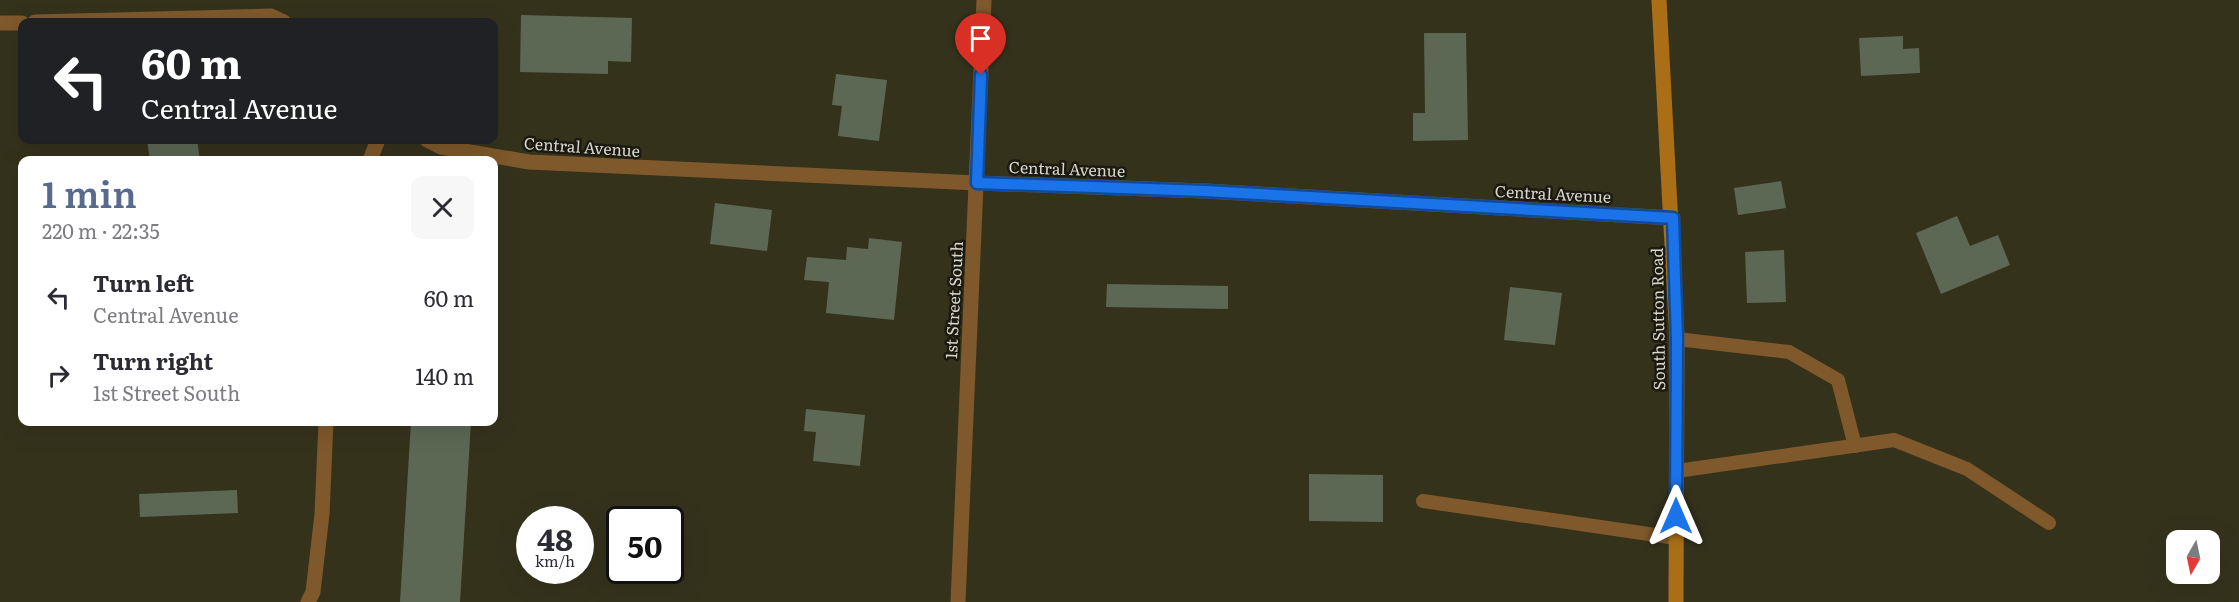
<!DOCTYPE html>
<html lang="en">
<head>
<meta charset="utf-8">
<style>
	:root { --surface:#fff; --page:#f7f7f7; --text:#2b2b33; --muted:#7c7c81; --accent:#586b8e }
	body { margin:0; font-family:Literata,serif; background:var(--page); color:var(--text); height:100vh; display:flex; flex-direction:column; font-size:22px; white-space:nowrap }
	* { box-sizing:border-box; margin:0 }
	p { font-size:20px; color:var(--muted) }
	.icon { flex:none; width:33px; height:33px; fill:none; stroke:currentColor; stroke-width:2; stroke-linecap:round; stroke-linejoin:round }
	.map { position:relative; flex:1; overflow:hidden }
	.details { position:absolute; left:18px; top:156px; width:480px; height:270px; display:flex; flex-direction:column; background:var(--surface); border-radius:12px; box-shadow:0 6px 24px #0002 }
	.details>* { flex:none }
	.top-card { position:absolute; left:18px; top:18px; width:480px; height:126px; border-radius:12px; box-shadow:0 6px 24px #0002; background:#202124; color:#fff; overflow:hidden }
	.needle { width:39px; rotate:189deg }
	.controls { position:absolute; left:2166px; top:530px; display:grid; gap:12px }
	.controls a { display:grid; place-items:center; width:54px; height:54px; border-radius:12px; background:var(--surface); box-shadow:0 6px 24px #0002; font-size:30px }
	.speed { position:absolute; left:516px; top:506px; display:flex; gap:12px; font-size:30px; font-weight:700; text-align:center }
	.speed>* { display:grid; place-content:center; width:78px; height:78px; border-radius:50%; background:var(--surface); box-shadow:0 6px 24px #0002; line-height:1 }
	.speed small { font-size:15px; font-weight:400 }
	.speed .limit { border:3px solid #111; border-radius:9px; background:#fff; color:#111 }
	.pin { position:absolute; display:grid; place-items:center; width:51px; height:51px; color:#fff; margin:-62px -26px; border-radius:50% 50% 50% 0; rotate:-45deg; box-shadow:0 0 6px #0007 }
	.pin .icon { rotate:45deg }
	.me { position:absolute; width:66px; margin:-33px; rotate:0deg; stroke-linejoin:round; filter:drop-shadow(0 0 4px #0008) }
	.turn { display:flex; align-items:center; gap:21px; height:126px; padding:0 24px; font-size:27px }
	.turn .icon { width:78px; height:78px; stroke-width:2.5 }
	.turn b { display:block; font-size:42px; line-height:51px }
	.round { display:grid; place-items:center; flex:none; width:63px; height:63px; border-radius:12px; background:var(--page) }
	.head { display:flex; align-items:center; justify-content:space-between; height:102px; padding:0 24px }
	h1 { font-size:36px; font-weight:600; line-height:45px; color:var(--accent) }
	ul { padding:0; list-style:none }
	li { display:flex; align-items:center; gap:18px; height:78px; padding:0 24px }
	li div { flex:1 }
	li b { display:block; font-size:22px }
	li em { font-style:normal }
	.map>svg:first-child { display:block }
	.building { fill:#5c6854 }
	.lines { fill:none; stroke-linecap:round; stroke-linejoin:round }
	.service { stroke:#7f592b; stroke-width:14 }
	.minor { stroke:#7f592b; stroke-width:15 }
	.secondary { stroke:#aa6e17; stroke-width:15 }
	.route-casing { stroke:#114b97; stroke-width:15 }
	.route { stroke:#1a73e8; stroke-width:10 }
	.labels { text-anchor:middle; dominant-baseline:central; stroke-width:5; stroke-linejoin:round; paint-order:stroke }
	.street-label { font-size:16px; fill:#d7d6c9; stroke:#1b1910 }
</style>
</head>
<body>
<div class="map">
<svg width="2239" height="602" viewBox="0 0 2239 602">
	<rect width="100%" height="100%" fill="#35321c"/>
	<g class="building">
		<polygon points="521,15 632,18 631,62 608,61 608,74 520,72"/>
		<polygon points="1424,33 1466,33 1468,140 1413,141 1413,113 1425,113"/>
		<polygon points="1903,36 1903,49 1919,48 1920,73 1861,76 1859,38"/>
		<polygon points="836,74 887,80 879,141 838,136 842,106 832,105"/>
		<polygon points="147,140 197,140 200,160 150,160"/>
		<polygon points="1781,181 1786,208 1738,215 1734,188"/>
		<polygon points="715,203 772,210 767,251 710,244"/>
		<polygon points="1957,216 1970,246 1998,235 2010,265 1941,294 1916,233"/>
		<polygon points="869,238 902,242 894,320 826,313 829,282 804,280 807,257 846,260 847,247 868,249"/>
		<polygon points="1784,250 1786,302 1747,303 1745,252"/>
		<polygon points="1107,284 1228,286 1228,309 1106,307"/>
		<polygon points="1510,287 1562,293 1555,345 1504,340"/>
		<polygon points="806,409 865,415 860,466 813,461 816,432 804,431"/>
		<polygon points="411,422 471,422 460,602 400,602"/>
		<polygon points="1309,474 1383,475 1383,522 1309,521"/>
		<polygon points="237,490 238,513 140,517 139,494"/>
	</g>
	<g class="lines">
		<g class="service">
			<polyline points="1677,339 1789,352 1838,380 1855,446"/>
			<polyline points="1677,471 1894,440 1967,469 2049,523"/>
			<polyline points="1423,501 1676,538"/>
		</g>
		<g class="minor">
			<polyline points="35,22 271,16 284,22"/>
			<polyline points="0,23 22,23"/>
			<polyline points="427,140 441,147 529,162 977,183 1205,191 1673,218"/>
			<polyline points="370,160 378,140"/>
			<polyline points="308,602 313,592 322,514 326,422"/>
			<polyline points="958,602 984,0"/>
		</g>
		<polyline class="secondary" points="1659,0 1677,339 1676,602"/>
	</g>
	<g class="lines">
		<defs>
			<polyline id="route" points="981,75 977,183 1205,191 1673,218 1677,339 1676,516"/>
		</defs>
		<use href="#route" class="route-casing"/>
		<use href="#route" class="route"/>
	</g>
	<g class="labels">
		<g class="street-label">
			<text transform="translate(582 146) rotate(4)">Central Avenue</text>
			<text transform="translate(1067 168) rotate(2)">Central Avenue</text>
			<text transform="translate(1553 193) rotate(3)">Central Avenue</text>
			<text transform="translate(953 300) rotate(-87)">1st Street South</text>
			<text transform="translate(1657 319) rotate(-91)">South Sutton Road</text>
		</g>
	</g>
</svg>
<div class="controls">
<a><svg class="needle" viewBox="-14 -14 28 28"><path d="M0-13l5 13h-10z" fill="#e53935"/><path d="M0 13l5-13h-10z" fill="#7c7c81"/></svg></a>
</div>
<div class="speed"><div>48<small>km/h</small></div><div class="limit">50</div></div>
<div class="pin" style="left:981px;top:75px;background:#d93025"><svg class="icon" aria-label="arrive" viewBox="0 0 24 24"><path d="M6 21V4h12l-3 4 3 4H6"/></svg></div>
<svg class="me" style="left:1676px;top:516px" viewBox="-20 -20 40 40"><path d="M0-17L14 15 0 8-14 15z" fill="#1a73e8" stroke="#fff" stroke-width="4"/></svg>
<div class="top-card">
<div class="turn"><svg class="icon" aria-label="left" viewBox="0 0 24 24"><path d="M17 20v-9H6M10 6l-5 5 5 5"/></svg><div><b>60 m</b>Central Avenue</div></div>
</div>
<section class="details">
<div class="head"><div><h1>1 min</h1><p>220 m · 22:35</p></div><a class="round"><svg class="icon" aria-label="close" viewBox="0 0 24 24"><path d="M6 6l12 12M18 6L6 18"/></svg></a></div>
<ul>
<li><svg class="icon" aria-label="left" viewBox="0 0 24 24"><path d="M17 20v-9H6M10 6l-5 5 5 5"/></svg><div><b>Turn left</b><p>Central Avenue</p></div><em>60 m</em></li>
<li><svg class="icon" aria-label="right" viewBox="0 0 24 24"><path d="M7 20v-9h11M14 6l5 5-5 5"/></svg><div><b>Turn right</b><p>1st Street South</p></div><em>140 m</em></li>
</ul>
</section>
</div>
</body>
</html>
